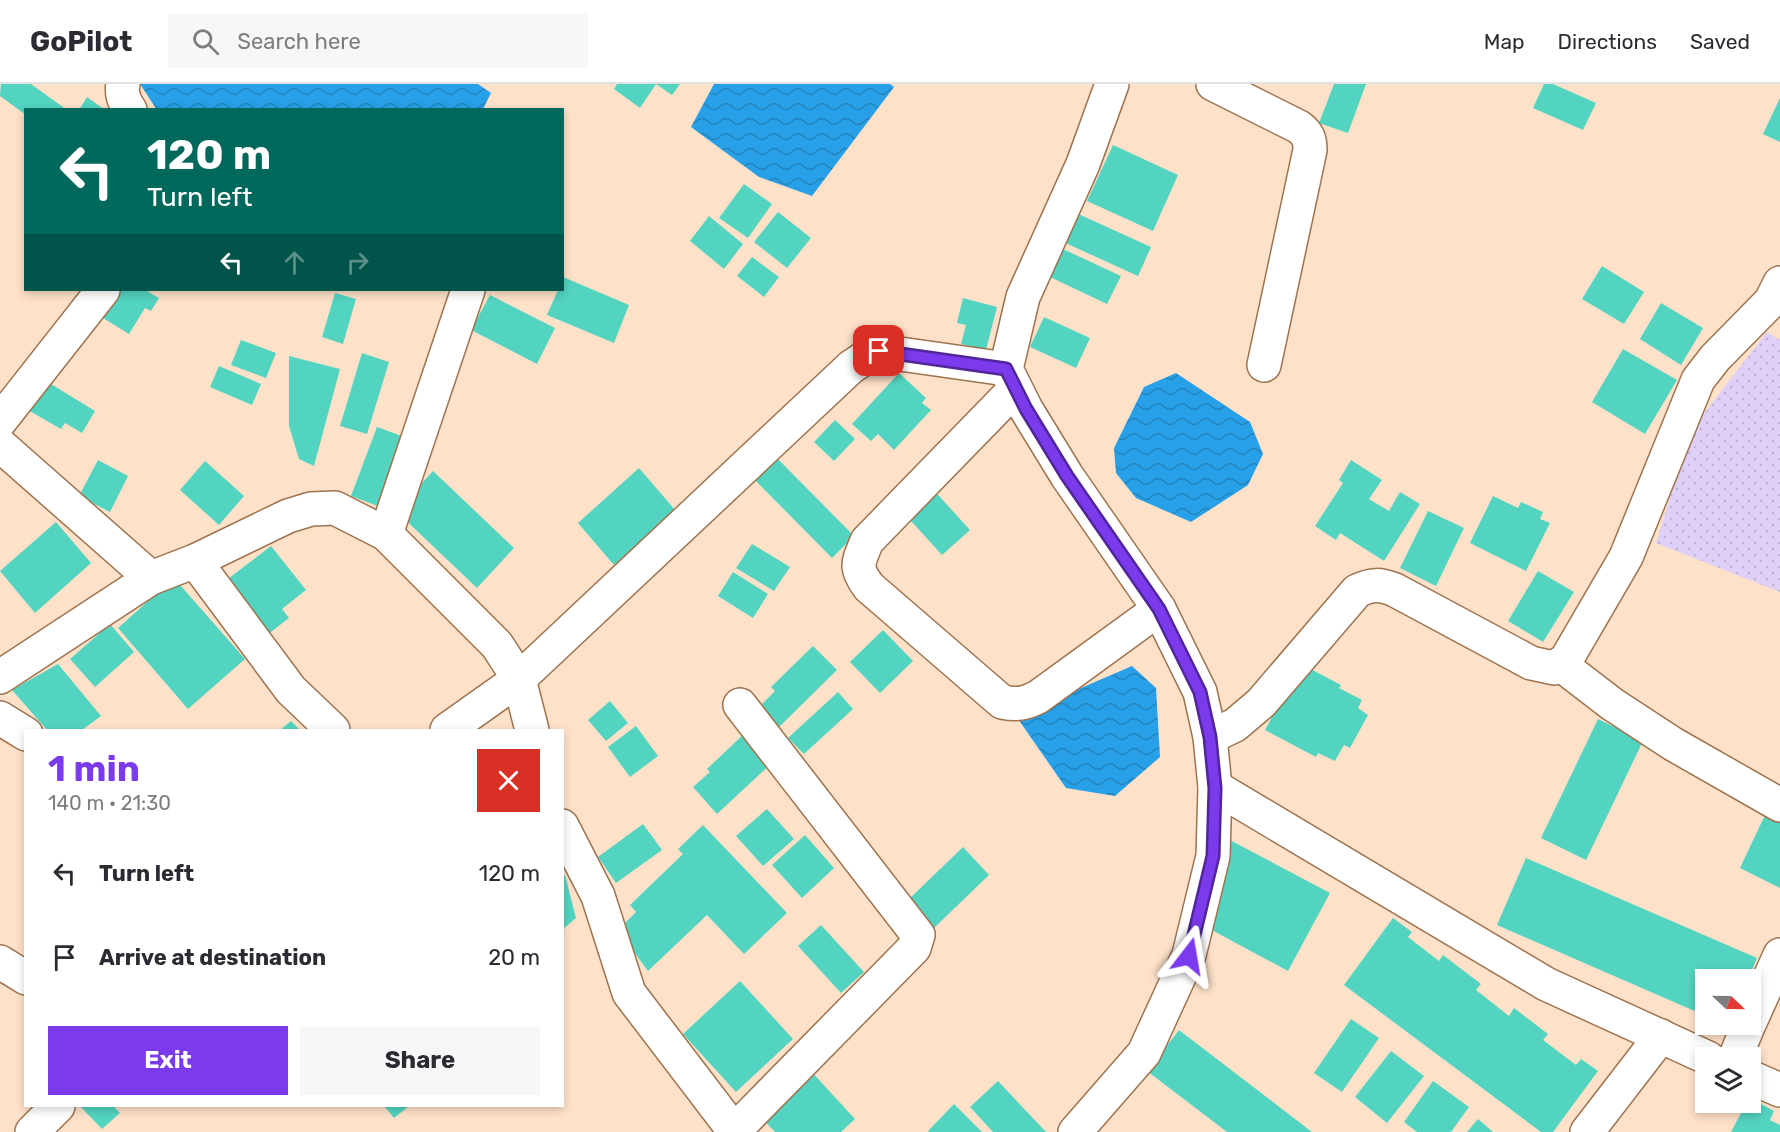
<!DOCTYPE html>
<html lang="en">
<head>
<meta charset="utf-8">
<style>
	:root { --surface:#fff; --page:#f7f7f7; --text:#2b2b33; --muted:#7c7c81; --line:#e1e1e2; --accent:#7c3aed }
	body { margin:0; font-family:Rubik,sans-serif; background:var(--page); color:var(--text); height:100vh; display:flex; flex-direction:column; font-size:22px; white-space:nowrap }
	* { box-sizing:border-box; margin:0 }
	p { font-size:20px; color:var(--muted) }
	.icon { flex:none; width:33px; height:33px; fill:none; stroke:currentColor; stroke-width:2; stroke-linecap:round; stroke-linejoin:round }
	.map { position:relative; flex:1; overflow:hidden }
	.sheet { position:absolute; left:24px; top:645px; width:540px; height:378px; display:flex; flex-direction:column; background:var(--surface); border-radius:0px; box-shadow:0 3px 9px #0003 }
	.sheet>* { flex:none }
	.guide { position:absolute; left:24px; top:24px; width:540px; height:183px; border-radius:0px; box-shadow:0 3px 9px #0003; background:#00695c; color:#fff; overflow:hidden }
	.needle { width:39px; rotate:112deg }
	.fabs { position:absolute; left:1695px; top:885px; display:grid; gap:12px }
	.fabs a { display:grid; place-items:center; width:66px; height:66px; border-radius:0px; background:var(--surface); box-shadow:0 3px 9px #0003; font-size:30px }
	.pin { position:absolute; display:grid; place-items:center; width:51px; height:51px; color:#fff; margin:-26px; border-radius:12px; box-shadow:0 3px 9px #0006 }
	.me { position:absolute; width:66px; margin:-33px; rotate:14deg; stroke-linejoin:round; filter:drop-shadow(0 0 4px #0008) }
	.turn { display:flex; align-items:center; gap:21px; height:126px; padding:0 24px; font-size:27px }
	.turn .icon { width:78px; height:78px; stroke-width:2.5 }
	.turn b { display:block; font-size:42px; line-height:51px }
	.lanes { display:flex; align-items:center; height:57px; padding:0 24px; background:#0003; justify-content:center; gap:30px; direction:ltr }
	.lanes .off { opacity:.35 }
	.round { display:grid; place-items:center; flex:none; width:63px; height:63px; border-radius:0px; background:var(--page) }
	.overview { display:flex; align-items:center; justify-content:space-between; height:102px; padding:0 24px }
	h1 { font-size:36px; font-weight:700; line-height:45px; color:var(--accent) }
	.cta { display:flex; gap:12px; margin-top:auto; padding:12px 24px }
	.cta a { flex:1; height:69px; border-radius:0px; background:var(--accent); color:#fff; font-size:24px; font-weight:700; line-height:69px; text-align:center }
	.cta a+a { background:var(--page); color:var(--text) }
	ul { padding:0; list-style:none }
	li { display:flex; align-items:center; gap:18px; height:84px; padding:0 24px }
	li div { flex:1 }
	li b { display:block; font-size:22px }
	li em { font-style:normal }
	header { display:flex; align-items:center; gap:36px; box-sizing:border-box; height:84px; padding:0 30px; background:var(--surface); border-bottom:2px solid var(--line) }
	header strong { font-size:28px }
	nav { display:flex; gap:33px; margin-inline-start:auto; font-size:21px }
	.search { width:420px; height:54px; background:var(--page); display:flex; align-items:center; gap:15px; box-sizing:border-box; padding:0 21px; border-radius:0px; color:var(--muted); font-size:22px }
	.map>svg:first-child { display:block }
	.park { fill:url(#park-dots) }
	.water { fill:url(#water-waves) }
	.building { fill:#53d4c0 }
	.lines { fill:none; stroke-linecap:round; stroke-linejoin:round }
	.minor-casing { stroke:#9e734e; stroke-width:36 }
	.minor { stroke:#fff; stroke-width:33 }
	.route-casing { stroke:#51269a; stroke-width:15 }
	.route { stroke:#7c3aed; stroke-width:10 }
</style>
</head>
<body>
<header>
<strong>GoPilot</strong>
<div class="search"><svg class="icon" aria-label="search" viewBox="0 0 24 24"><circle cx="10" cy="10" r="6"/><path d="M15 15l6 6"/></svg>Search here</div>
<nav><a>Map</a><a>Directions</a><a>Saved</a></nav>
</header>
<div class="map">
<svg width="1780" height="1048" viewBox="0 0 1780 1048">
	<defs>
		<pattern id="park-dots" width="8" height="8" patternUnits="userSpaceOnUse" patternTransform="scale(1.5)"><rect width="8" height="8" fill="#ded0f7"/><path d="M2 2h.1M6 6h.1" fill="none" stroke="#c0b3d3" stroke-width="1.8" stroke-linecap="round"/></pattern>
		<pattern id="water-waves" width="16" height="10" patternUnits="userSpaceOnUse" patternTransform="scale(1.5)"><rect width="16" height="10" fill="#27a0e8"/><path d="M0 5q4-4 8 0t8 0" fill="none" stroke="#2383bb"/></pattern>
	</defs>
	<rect width="100%" height="100%" fill="#fee1c9"/>
	<polygon class="park" points="1767,248 1780,256 1780,508 1656,459 1691,346"/>
	<g class="water">
		<polygon points="140,0 478,0 491,9 483,25 157,26"/>
		<polygon points="714,0 890,0 894,3 812,112 759,93 691,43"/>
		<polygon points="1176,289 1250,338 1263,370 1248,401 1191,438 1136,414 1116,389 1114,364 1144,303"/>
		<polygon points="1132,582 1156,604 1160,673 1115,712 1066,704 1016,632"/>
	</g>
	<g class="building">
		<polygon points="1,0 31,0 67,26 26,26 26,31 0,12"/>
		<polygon points="617,0 680,0 672,11 656,0 640,24 614,5"/>
		<polygon points="1334,0 1366,0 1348,49 1319,39"/>
		<polygon points="1544,0 1553,0 1596,19 1583,46 1533,24"/>
		<polygon points="87,13 105,26 79,26"/>
		<polygon points="1780,14 1780,58 1763,50"/>
		<polygon points="1113,61 1178,91 1153,147 1087,117"/>
		<polygon points="744,100 772,120 748,154 719,134"/>
		<polygon points="778,128 811,154 787,184 754,158"/>
		<polygon points="1074,128 1151,163 1138,192 1061,157"/>
		<polygon points="709,132 743,160 724,185 690,157"/>
		<polygon points="1063,165 1121,192 1107,220 1050,193"/>
		<polygon points="752,173 779,193 764,213 737,192"/>
		<polygon points="1602,182 1644,208 1624,240 1582,215"/>
		<polygon points="563,193 629,221 614,259 547,231 558,206 562,206"/>
		<polygon points="110,206 145,206 159,214 151,227 145,224 129,250 95,229"/>
		<polygon points="335,209 356,215 343,260 322,253"/>
		<polygon points="490,211 555,244 537,280 471,246"/>
		<polygon points="963,214 997,223 986,266 961,260 966,241 957,239"/>
		<polygon points="1661,219 1703,244 1681,281 1640,255"/>
		<polygon points="1044,233 1090,254 1076,284 1030,263"/>
		<polygon points="241,256 276,269 266,294 231,281"/>
		<polygon points="1623,265 1677,296 1645,350 1592,318"/>
		<polygon points="362,269 389,278 367,350 340,342"/>
		<polygon points="289,272 340,285 314,382 299,375 289,342"/>
		<polygon points="219,282 261,300 252,321 210,303"/>
		<polygon points="899,289 926,314 922,319 931,326 894,366 878,350 871,357 852,340"/>
		<polygon points="46,297 95,327 82,349 65,339 61,345 28,326"/>
		<polygon points="835,336 855,355 834,377 814,358"/>
		<polygon points="377,343 410,355 383,424 351,412"/>
		<polygon points="770,367 854,452 832,474 748,389"/>
		<polygon points="98,376 128,392 110,428 79,412"/>
		<polygon points="1351,376 1382,396 1369,415 1389,427 1400,408 1420,420 1384,477 1340,449 1336,456 1315,442 1343,399 1339,396"/>
		<polygon points="205,377 244,412 219,441 180,406"/>
		<polygon points="639,384 676,427 614,481 578,439"/>
		<polygon points="433,387 514,464 477,504 396,427"/>
		<polygon points="930,402 970,446 942,471 902,427"/>
		<polygon points="1493,412 1518,424 1521,418 1543,428 1540,435 1550,439 1526,487 1470,459"/>
		<polygon points="1428,427 1464,444 1436,502 1400,484"/>
		<polygon points="56,438 91,479 35,529 0,487"/>
		<polygon points="752,460 790,483 774,507 736,484"/>
		<polygon points="271,462 306,506 282,525 289,534 262,555 220,501"/>
		<polygon points="1538,487 1574,508 1543,558 1508,537"/>
		<polygon points="733,488 768,510 753,534 718,512"/>
		<polygon points="174,494 245,575 188,625 118,544"/>
		<polygon points="110,540 134,568 95,603 70,575"/>
		<polygon points="883,546 913,577 880,609 850,578"/>
		<polygon points="813,562 837,586 777,645 757,625 775,607 771,603"/>
		<polygon points="58,580 101,632 82,646 47,646 12,606"/>
		<polygon points="1301,580 1341,601 1339,604 1362,616 1358,624 1368,631 1350,664 1344,661 1335,677 1318,669 1316,673 1265,646"/>
		<polygon points="838,608 853,625 804,670 788,654"/>
		<polygon points="610,617 628,639 606,657 588,636"/>
		<polygon points="1598,635 1643,657 1586,776 1541,754"/>
		<polygon points="291,637 300,646 280,646"/>
		<polygon points="636,642 658,672 630,693 608,663"/>
		<polygon points="746,648 773,678 717,730 693,703 710,688 707,685"/>
		<polygon points="767,725 794,755 763,782 736,752"/>
		<polygon points="1765,731 1780,738 1780,804 1740,784"/>
		<polygon points="643,740 662,766 616,799 598,773"/>
		<polygon points="703,741 787,829 744,870 707,831 648,887 618,846 636,828 630,821 683,770 678,765"/>
		<polygon points="805,751 834,784 802,814 772,781"/>
		<polygon points="1228,755 1330,809 1288,887 1208,844 1220,820 1212,815"/>
		<polygon points="963,763 989,791 933,845 907,817"/>
		<polygon points="1526,774 1757,874 1748,896 1706,896 1706,932 1497,841"/>
		<polygon points="565,791 576,834 562,846 562,793"/>
		<polygon points="1393,834 1412,848 1408,853 1439,877 1443,871 1481,900 1476,906 1509,932 1514,924 1548,950 1543,956 1576,981 1581,975 1598,987 1553,1048 1541,1048 1344,901"/>
		<polygon points="821,841 864,888 841,909 798,862"/>
		<polygon points="740,897 793,955 736,1008 683,950"/>
		<polygon points="1351,935 1379,954 1342,1008 1314,989"/>
		<polygon points="1179,946 1312,1048 1227,1048 1147,987"/>
		<polygon points="1391,967 1424,992 1387,1039 1355,1013"/>
		<polygon points="810,986 855,1035 841,1048 775,1048 760,1032"/>
		<polygon points="998,997 1046,1048 993,1048 970,1023"/>
		<polygon points="1433,997 1469,1023 1451,1048 1417,1048 1404,1038"/>
		<polygon points="1750,1014 1774,1027 1770,1036 1780,1041 1780,1048 1731,1048 1747,1018 1750,1018"/>
		<polygon points="954,1020 982,1048 929,1048 928,1047"/>
		<polygon points="80,1022 113,1022 120,1029 102,1045"/>
		<polygon points="384,1022 409,1022 394,1034"/>
		<polygon points="1478,1035 1493,1048 1467,1048"/>
	</g>
	<g class="lines">
		<defs>
			<g id="minor">
				<path d="M123 0C121 10 124 17 130 26"/>
				<path d="M1213 0 1299 43C1308 50 1310 55 1310 66L1264 281"/>
				<path d="M1015 305 867 457C858 479 854 483 869 503L1002 618C1017 621 1024 620 1038 613L1159 525"/>
				<polyline points="0,337 103,206"/>
				<polyline points="0,361 151,494"/>
				<polyline points="386,450 468,206"/>
				<polyline points="195,477 291,606 333,646"/>
				<polyline points="1560,580 1612,620 1673,660 1780,721"/>
				<polyline points="0,593 151,494 195,477 288,432 311,425 335,424 386,450 497,561 519,595 532,646"/>
				<polyline points="0,634 26,650"/>
				<polyline points="447,646 519,595 851,283 866,273 879,267 1006,285"/>
				<path d="M1210 653 1235 641 1261 619 1357 507C1372 500 1380 500 1395 506L1531 579 1554 584 1566 576 1626 473 1698 296 1715 274 1771 217 1780 199"/>
				<polyline points="1215,703 1546,900 1708,974"/>
				<polyline points="562,742 598,812 629,909 735,1048"/>
				<polyline points="0,878 26,894"/>
				<polyline points="1750,938 1780,871"/>
				<polyline points="1735,974 1749,940"/>
				<polyline points="1750,993 1780,1006"/>
				<polyline points="734,1047 914,864 918,851 740,621"/>
				<polyline points="32,1048 58,1022"/>
				<polyline points="1075,1048 1144,969 1189,871 1213,772 1215,703 1210,653 1200,608 1159,525 1067,392 1026,325 1006,285 1023,213 1083,80 1112,0"/>
				<polyline points="1587,1048 1661,952"/>
			</g>
		</defs>
		<use href="#minor" class="minor-casing"/>
		<use href="#minor" class="minor"/>
	</g>
	<g class="lines">
		<defs>
			<polyline id="route" points="879,267 1006,285 1026,325 1067,392 1159,525 1200,608 1210,653 1215,704 1213,772 1189,872"/>
		</defs>
		<use href="#route" class="route-casing"/>
		<use href="#route" class="route"/>
	</g>
</svg>
<div class="fabs">
<a><svg class="needle" viewBox="-14 -14 28 28"><path d="M0-13l5 13h-10z" fill="#e53935"/><path d="M0 13l5-13h-10z" fill="#7c7c81"/></svg></a>
<a><svg class="icon" aria-label="layers" viewBox="0 0 24 24"><path d="M12 4l9 5-9 5-9-5zM3 14l9 5 9-5"/></svg></a>
</div>
<div class="pin" style="left:879px;top:267px;background:#d93025"><svg class="icon" aria-label="arrive" viewBox="0 0 24 24"><path d="M6 21V4h12l-3 4 3 4H6"/></svg></div>
<svg class="me" style="left:1189px;top:872px" viewBox="-20 -20 40 40"><path d="M0-17L14 15 0 8-14 15z" fill="#7c3aed" stroke="#fff" stroke-width="4"/></svg>
<div class="guide">
<div class="turn"><svg class="icon" aria-label="left" viewBox="0 0 24 24"><path d="M17 20v-9H6M10 6l-5 5 5 5"/></svg><div><b>120 m</b>Turn left</div></div>
<div class="lanes"><svg class="icon" aria-label="left" viewBox="0 0 24 24"><path d="M17 20v-9H6M10 6l-5 5 5 5"/></svg><svg class="icon off" aria-label="ahead" viewBox="0 0 24 24"><path d="M12 20V5M6 11l6-6 6 6"/></svg><svg class="icon off" aria-label="right" viewBox="0 0 24 24"><path d="M7 20v-9h11M14 6l5 5-5 5"/></svg></div>
</div>
<section class="sheet">
<div class="overview"><div><h1>1 min</h1><p>140 m · 21:30</p></div><a class="round" style="background:#d93025;color:#fff"><svg class="icon" aria-label="close" viewBox="0 0 24 24"><path d="M6 6l12 12M18 6L6 18"/></svg></a></div>
<ul>
<li><svg class="icon" aria-label="left" viewBox="0 0 24 24"><path d="M17 20v-9H6M10 6l-5 5 5 5"/></svg><div><b>Turn left</b></div><em>120 m</em></li>
<li><svg class="icon" aria-label="arrive" viewBox="0 0 24 24"><path d="M6 21V4h12l-3 4 3 4H6"/></svg><div><b>Arrive at destination</b></div><em>20 m</em></li>
</ul>
<div class="cta"><a>Exit</a><a>Share</a></div>
</section>
</div>
</body>
</html>
